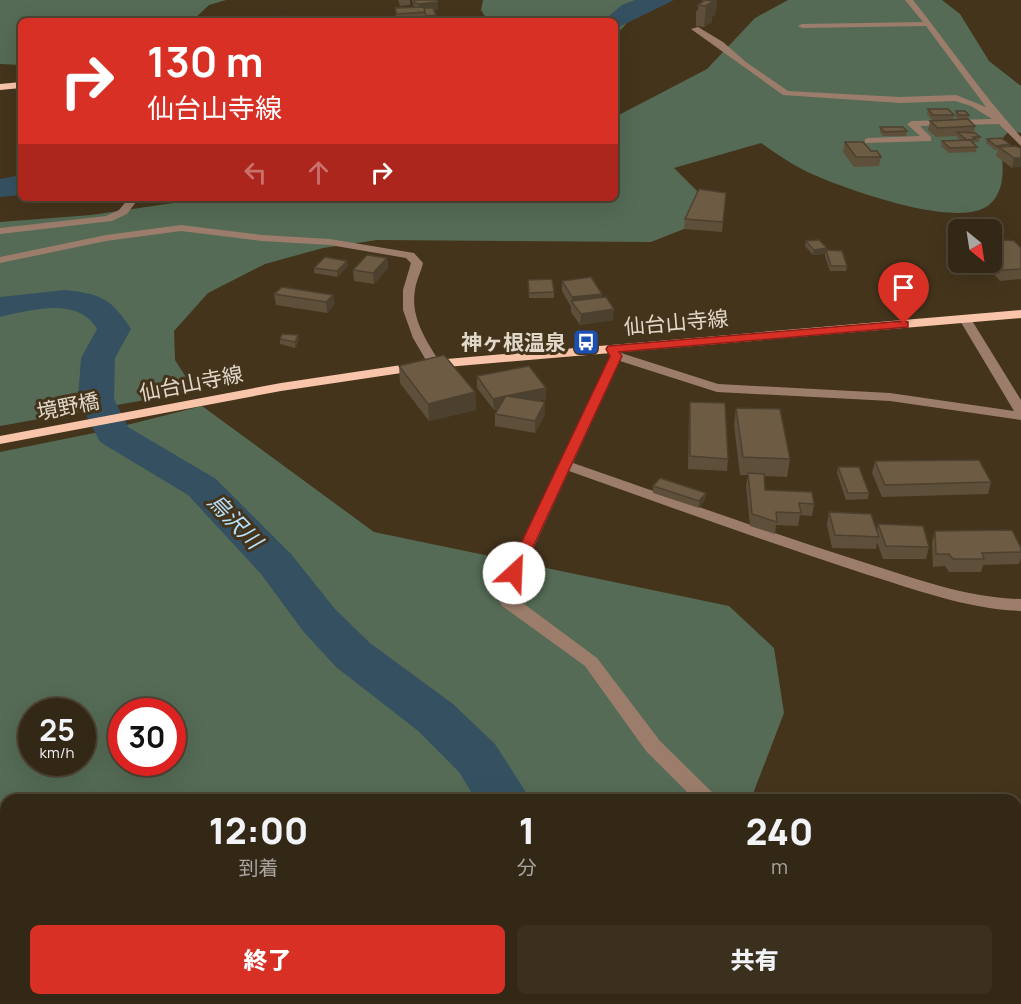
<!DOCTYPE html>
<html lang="ja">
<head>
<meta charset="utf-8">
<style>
	:root { --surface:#332715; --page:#3b2f1e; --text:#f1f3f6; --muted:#a9a5a0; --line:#4e4434; --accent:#d93025 }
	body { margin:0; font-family:Manrope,"Noto Sans JP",sans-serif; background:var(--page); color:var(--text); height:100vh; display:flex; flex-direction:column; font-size:22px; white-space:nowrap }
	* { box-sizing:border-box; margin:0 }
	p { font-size:20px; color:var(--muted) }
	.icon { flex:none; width:33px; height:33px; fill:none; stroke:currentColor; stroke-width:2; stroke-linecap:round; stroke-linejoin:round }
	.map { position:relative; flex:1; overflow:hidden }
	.panel { position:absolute; left:0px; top:794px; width:1022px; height:212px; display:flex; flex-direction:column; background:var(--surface); border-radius:18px 18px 0 0; box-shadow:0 6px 24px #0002,0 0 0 2px var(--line) }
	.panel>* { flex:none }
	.guide { position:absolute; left:18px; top:18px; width:600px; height:183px; border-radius:9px; box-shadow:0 6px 24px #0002,0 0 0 2px var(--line); background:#d93025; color:#fff; overflow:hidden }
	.needle { width:39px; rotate:150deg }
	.fabs { position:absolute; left:948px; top:219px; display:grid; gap:12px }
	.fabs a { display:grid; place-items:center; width:54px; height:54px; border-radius:9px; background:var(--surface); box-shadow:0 6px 24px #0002,0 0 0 2px var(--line); font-size:30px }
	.speed { position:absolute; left:18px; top:698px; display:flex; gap:12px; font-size:30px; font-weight:700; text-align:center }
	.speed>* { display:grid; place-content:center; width:78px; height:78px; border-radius:50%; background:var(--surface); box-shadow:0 6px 24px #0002,0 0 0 2px var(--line); line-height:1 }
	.speed small { font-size:15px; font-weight:400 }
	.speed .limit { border:9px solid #d22; background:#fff; color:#111 }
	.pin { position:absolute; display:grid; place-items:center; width:51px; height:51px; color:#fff; margin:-62px -26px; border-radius:50% 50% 50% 0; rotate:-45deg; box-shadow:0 0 6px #0007 }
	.pin .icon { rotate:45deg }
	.me { position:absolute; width:66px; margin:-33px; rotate:25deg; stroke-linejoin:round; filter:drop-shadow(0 0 4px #0008) }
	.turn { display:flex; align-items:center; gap:21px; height:126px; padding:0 30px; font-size:27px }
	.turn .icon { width:78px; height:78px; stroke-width:2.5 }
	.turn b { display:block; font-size:42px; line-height:51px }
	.lanes { display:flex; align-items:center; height:57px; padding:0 30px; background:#0003; justify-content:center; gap:30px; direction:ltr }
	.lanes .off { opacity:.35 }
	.eta { display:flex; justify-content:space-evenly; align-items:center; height:102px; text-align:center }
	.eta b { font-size:36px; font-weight:800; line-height:42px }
	.cta { display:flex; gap:12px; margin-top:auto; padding:12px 30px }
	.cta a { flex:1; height:69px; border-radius:9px; background:var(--accent); color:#fff; font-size:24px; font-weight:800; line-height:69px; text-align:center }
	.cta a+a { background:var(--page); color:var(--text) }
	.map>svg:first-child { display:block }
	.forest { fill:#556b55; fill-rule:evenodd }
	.water { fill:#355161 }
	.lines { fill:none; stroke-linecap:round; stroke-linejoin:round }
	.river { fill:#355161; fill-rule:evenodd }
	.minor { fill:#9c7d6c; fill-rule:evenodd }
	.major { fill:#f9c5aa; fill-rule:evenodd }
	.wall { fill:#5e4f3a }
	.shaded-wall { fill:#4c402f }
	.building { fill:#6d5c43; stroke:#4c402f; stroke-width:1.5 }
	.route { fill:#d93025; stroke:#8d1f18; stroke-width:1.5 }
	.labels { text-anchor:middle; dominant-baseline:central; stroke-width:6; stroke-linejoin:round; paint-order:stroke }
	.street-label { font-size:21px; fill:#e1d8ca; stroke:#44341c }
	.poi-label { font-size:21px; font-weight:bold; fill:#e1d8ca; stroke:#44341c; text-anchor:end }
	.water-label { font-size:22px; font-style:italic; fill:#b5e1fb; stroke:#44341c }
</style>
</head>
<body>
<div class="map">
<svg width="1021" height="1004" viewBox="0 0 1021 1004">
	<rect width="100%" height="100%" fill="#44341c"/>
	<g class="forest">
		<polygon points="0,0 226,0 209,5 192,21 21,21 21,65 0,64"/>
		<polygon points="483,0 648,0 615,36 615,21 488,21 481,10"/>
		<path d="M788 0H942L960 14 989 61 1021 86V133L1009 131 1001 140C1002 161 1008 189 989 205 958 230 846 189 812 174 794 166 777 154 761 143L674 168 698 192 699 210 684 229 651 242 377 240 323 248 265 264 208 293 174 331 175 360 195 391 0 426V222L91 215 208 198H615V117L707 69 755 18Z"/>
		<path d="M202 406 374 532 729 606 774 648 784 713 751 799 6 800V999H688L687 1004H0V452L99 432ZM32 711H82V762H32ZM122 711H172V762H122Z"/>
	</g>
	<g class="water">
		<polygon points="635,0 674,0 615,29 615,21 603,21 622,5"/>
		<polygon points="21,175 21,195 0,197 0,179"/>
	</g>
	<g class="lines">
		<g class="river">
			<path d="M65 290C101 294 111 298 131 329L115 358 114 399 128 427 216 479 291 554 335 609 370 643 453 704 495 744 531 800H476L459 772 417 730 336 667 303 631 261 574 188 495 100 442 78 399 81 358 97 329C78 296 31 310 0 317V297Z"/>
			<polygon points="424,999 486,999 484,1004 422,1004"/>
		</g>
		<g class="minor">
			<path d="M905 0H913C949 45 982 94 1021 137V146L999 124 920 126 931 137V141L865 143V139L868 138 920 136 907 124 912 121 992 119 971 106 955 101 900 103 783 95 691 29 698 27 723 42 746 62 788 91 900 97 956 95 986 107 926 26 802 28 798 26 802 24 923 22Z"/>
			<polygon points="129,198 139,198 127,214 112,221 0,234 0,228 106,216 119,210"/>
			<path d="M181 225 262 235 330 239 414 253 423 263C421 272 416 281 415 290 410 318 427 342 441 364L440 367H430L413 338 403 310V290L411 263 406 258 330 245 262 241 181 231 106 241 0 263V257L106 235Z"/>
			<path d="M965 315 971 319 1021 400V420L890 401 717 392 620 361 573 463C671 497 768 532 866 563 917 579 967 598 1021 599V611C966 609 914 589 862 573 764 541 667 506 569 471L512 595 597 658 660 741 720 800H695L646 751 585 666 502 606 496 595 610 356 606 349 612 345 616 346 621 353 718 384 890 393 1014 411 959 319Z"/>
			<rect x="904" y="999" width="22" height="5"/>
		</g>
		<g class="major">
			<polygon points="21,82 21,88 0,90 0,84"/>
			<polygon points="1021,310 1021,318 435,368 281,391 0,444 0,436 281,383 435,360"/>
		</g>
	</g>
	<g class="wall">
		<polygon points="398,0 410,0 410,5 400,6"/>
		<polygon points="412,0 437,0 438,10 434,10 436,19 394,21 396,18 395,8 414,7"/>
		<polygon points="702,0 717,0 715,15 712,17 712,22 704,27 696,26 696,11 698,10 698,5 702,2"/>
		<polygon points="928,109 954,115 953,119 932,120 927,114"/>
		<polygon points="956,111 969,115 968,119 975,126 974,133 980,137 979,142 975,142 974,144 977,147 976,152 949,153 941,146 942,141 961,141 956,136 936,137 928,130 930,121 958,120 955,116"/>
		<polygon points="880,127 907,131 906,136 883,136 880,132"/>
		<polygon points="987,139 1010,144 1010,146 1021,148 1012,168 996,156 998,150 995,150 986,143"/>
		<polygon points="845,142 881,157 879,166 854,167 843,152"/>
		<polygon points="726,193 722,232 684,229 685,219"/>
		<polygon points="806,241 827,250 847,266 846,271 830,271 825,256 825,254 813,255 805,246"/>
		<polygon points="992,241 1021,248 1021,279 1000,281 983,262 992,262"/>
		<polygon points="387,258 388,268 374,284 354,281 353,270"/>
		<polygon points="348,266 337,277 314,273 314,268"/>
		<polygon points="528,280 554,292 554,298 529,298"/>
		<polygon points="562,281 602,294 602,297 613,320 580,325 571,312 571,307 562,291"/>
		<polygon points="274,294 333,295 334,305 327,313 276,305"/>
		<polygon points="280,339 299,340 295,348 280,344"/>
		<polygon points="399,366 475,392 476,410 429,421 400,383"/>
		<polygon points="477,376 546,388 546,399 538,401 545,414 535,433 495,426 495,414 498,409 494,410 477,388"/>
		<polygon points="690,402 728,459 727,471 688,469 689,414"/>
		<polygon points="736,408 790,459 787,477 764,476 765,490 814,504 812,516 800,515 798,526 776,525 775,534 750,526 746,485 748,475 740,475 734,425"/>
		<polygon points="875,461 991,482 988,494 882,497 872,473"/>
		<polygon points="838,467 869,493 868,499 846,500 837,473"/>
		<polygon points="653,486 706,493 705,499 699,508 653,493"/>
		<polygon points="829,512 877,531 878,524 929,547 926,559 883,559 877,542 876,549 832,548 827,525"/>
		<polygon points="935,531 1021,552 1021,558 1019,564 983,565 981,572 949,572 945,566 933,567 932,543"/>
	</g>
	<g class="shaded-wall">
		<polygon points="712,0 717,0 716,6 715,8 716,7 715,15 712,17 712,22 704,27 706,6 711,3"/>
		<polygon points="438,2 438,10 419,12 419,4"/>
		<polygon points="1014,158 1021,158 1021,167 1012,168"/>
		<polygon points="827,248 825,254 813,255 814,250"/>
		<polygon points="387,258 388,268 374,284 373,273"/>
		<polygon points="347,261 348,266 337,277 337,271"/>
		<polygon points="602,294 602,305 572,302 572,297"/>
		<polygon points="333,295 334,305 327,313 326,302"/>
		<polygon points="614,309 613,320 580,325 581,314"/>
		<polygon points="298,335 299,340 295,348 295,342"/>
		<polygon points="546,388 546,399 506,407 506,396"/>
		<polygon points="475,392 476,410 429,421 428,404"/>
		<polygon points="506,396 506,407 494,410 493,399"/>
		<polygon points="545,402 545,414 535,433 535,421"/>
		<polygon points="706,493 705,499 699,508 699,501"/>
	</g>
	<g class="building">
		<polygon points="414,0 437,0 438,2 419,4 415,3"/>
		<polygon points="705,0 714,1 706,6 698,5"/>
		<polygon points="424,7 426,12 397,14 395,8"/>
		<polygon points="424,8 433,8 436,15 426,16"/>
		<polygon points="282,16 289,19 281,21 251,21 248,20 261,17 265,19"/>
		<polygon points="407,17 408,20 394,21 393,18"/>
		<polygon points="928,109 948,109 954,115 933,115"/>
		<polygon points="956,111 965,111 969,115 959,115"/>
		<polygon points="968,119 975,126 938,128 930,121"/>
		<polygon points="880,127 903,127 907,131 884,132"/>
		<polygon points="957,132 975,133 980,137 973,137 975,139 967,140"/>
		<polygon points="1001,138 1010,144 996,146 987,139"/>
		<polygon points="970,140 977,147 950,148 942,141"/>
		<polygon points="845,142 863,142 871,151 877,151 881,157 856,157"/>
		<polygon points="1015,146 1021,148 1021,158 1014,158 999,147"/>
		<polygon points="699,189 726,193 723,222 685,219"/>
		<polygon points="819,240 827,248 814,250 806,241"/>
		<polygon points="1008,240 1014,241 1021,248 1021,269 1003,270 992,258 992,241"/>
		<polygon points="826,250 842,251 847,266 831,266"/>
		<polygon points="367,255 387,258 373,273 353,270"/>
		<polygon points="325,257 347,261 337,271 314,268"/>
		<polygon points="591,277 602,294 572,297 562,281"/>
		<polygon points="552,279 554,292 529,293 528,280"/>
		<polygon points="282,287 333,295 326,302 274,294"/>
		<polygon points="606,297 614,309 581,314 571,301"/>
		<polygon points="282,334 298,335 295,342 280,339"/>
		<polygon points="444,355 475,392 428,404 399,366"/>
		<polygon points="529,366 546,388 506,396 545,402 535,421 495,414 506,396 493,399 477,376"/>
		<polygon points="690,402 725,403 728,459 690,456"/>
		<polygon points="736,408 780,409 790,459 743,457"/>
		<polygon points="979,460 991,482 885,485 875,461"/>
		<polygon points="838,467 859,467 869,493 848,493"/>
		<polygon points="748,473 764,474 765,490 812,492 814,504 799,503 801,513 776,512 777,522 752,514"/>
		<polygon points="660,478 706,493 699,501 653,486"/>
		<polygon points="829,512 871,514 879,537 835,535"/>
		<polygon points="878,524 923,526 929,547 886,546"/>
		<polygon points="1012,530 1021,548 1021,552 982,553 984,559 953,559 949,554 936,554 935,531"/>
	</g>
	<polygon class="route" points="904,321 908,322 908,327 619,352 622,356 521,573 514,578 507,573 610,356 606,349 608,346"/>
	<defs>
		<symbol id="bus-square" viewBox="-11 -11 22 22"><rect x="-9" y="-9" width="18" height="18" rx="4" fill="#1a4fb4" stroke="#44341c"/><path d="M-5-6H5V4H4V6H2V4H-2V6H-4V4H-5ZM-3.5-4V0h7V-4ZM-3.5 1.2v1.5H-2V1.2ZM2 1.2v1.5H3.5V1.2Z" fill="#fff"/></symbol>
	</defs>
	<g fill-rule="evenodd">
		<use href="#bus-square" x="571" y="327" width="30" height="30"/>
	</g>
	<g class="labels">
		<g class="street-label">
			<text transform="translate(676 322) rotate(-5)">仙台山寺線</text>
			<text transform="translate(191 383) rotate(-11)">仙台山寺線</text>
			<text transform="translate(68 406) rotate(-11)">境野橋</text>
		</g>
		<g class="poi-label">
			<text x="566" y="342">神ヶ根温泉</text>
		</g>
		<g class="water-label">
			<text transform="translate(235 521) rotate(46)">烏沢川</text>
		</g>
	</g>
</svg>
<div class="fabs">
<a><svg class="needle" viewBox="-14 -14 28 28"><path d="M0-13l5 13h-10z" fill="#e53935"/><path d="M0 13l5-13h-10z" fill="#a9a5a0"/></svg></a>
</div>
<div class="speed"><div>25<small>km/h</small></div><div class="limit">30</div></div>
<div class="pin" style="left:904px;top:324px;background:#d93025"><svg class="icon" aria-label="arrive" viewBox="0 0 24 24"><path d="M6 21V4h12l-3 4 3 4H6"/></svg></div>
<svg class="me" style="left:514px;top:573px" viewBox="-20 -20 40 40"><circle r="19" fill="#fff"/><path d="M0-13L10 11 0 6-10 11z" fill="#d93025"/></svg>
<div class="guide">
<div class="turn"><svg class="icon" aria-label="right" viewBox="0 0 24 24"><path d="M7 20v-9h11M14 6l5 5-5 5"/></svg><div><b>130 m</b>仙台山寺線</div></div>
<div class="lanes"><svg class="icon off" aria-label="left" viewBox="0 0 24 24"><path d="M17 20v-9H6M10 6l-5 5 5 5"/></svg><svg class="icon off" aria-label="ahead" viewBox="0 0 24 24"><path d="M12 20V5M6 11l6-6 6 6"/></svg><svg class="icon" aria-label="right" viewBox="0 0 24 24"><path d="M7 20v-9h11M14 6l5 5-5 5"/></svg></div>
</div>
<section class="panel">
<div class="eta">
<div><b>12:00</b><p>到着</p></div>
<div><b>1</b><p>分</p></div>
<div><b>240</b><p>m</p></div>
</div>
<div class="cta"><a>終了</a><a>共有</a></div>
</section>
</div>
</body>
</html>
